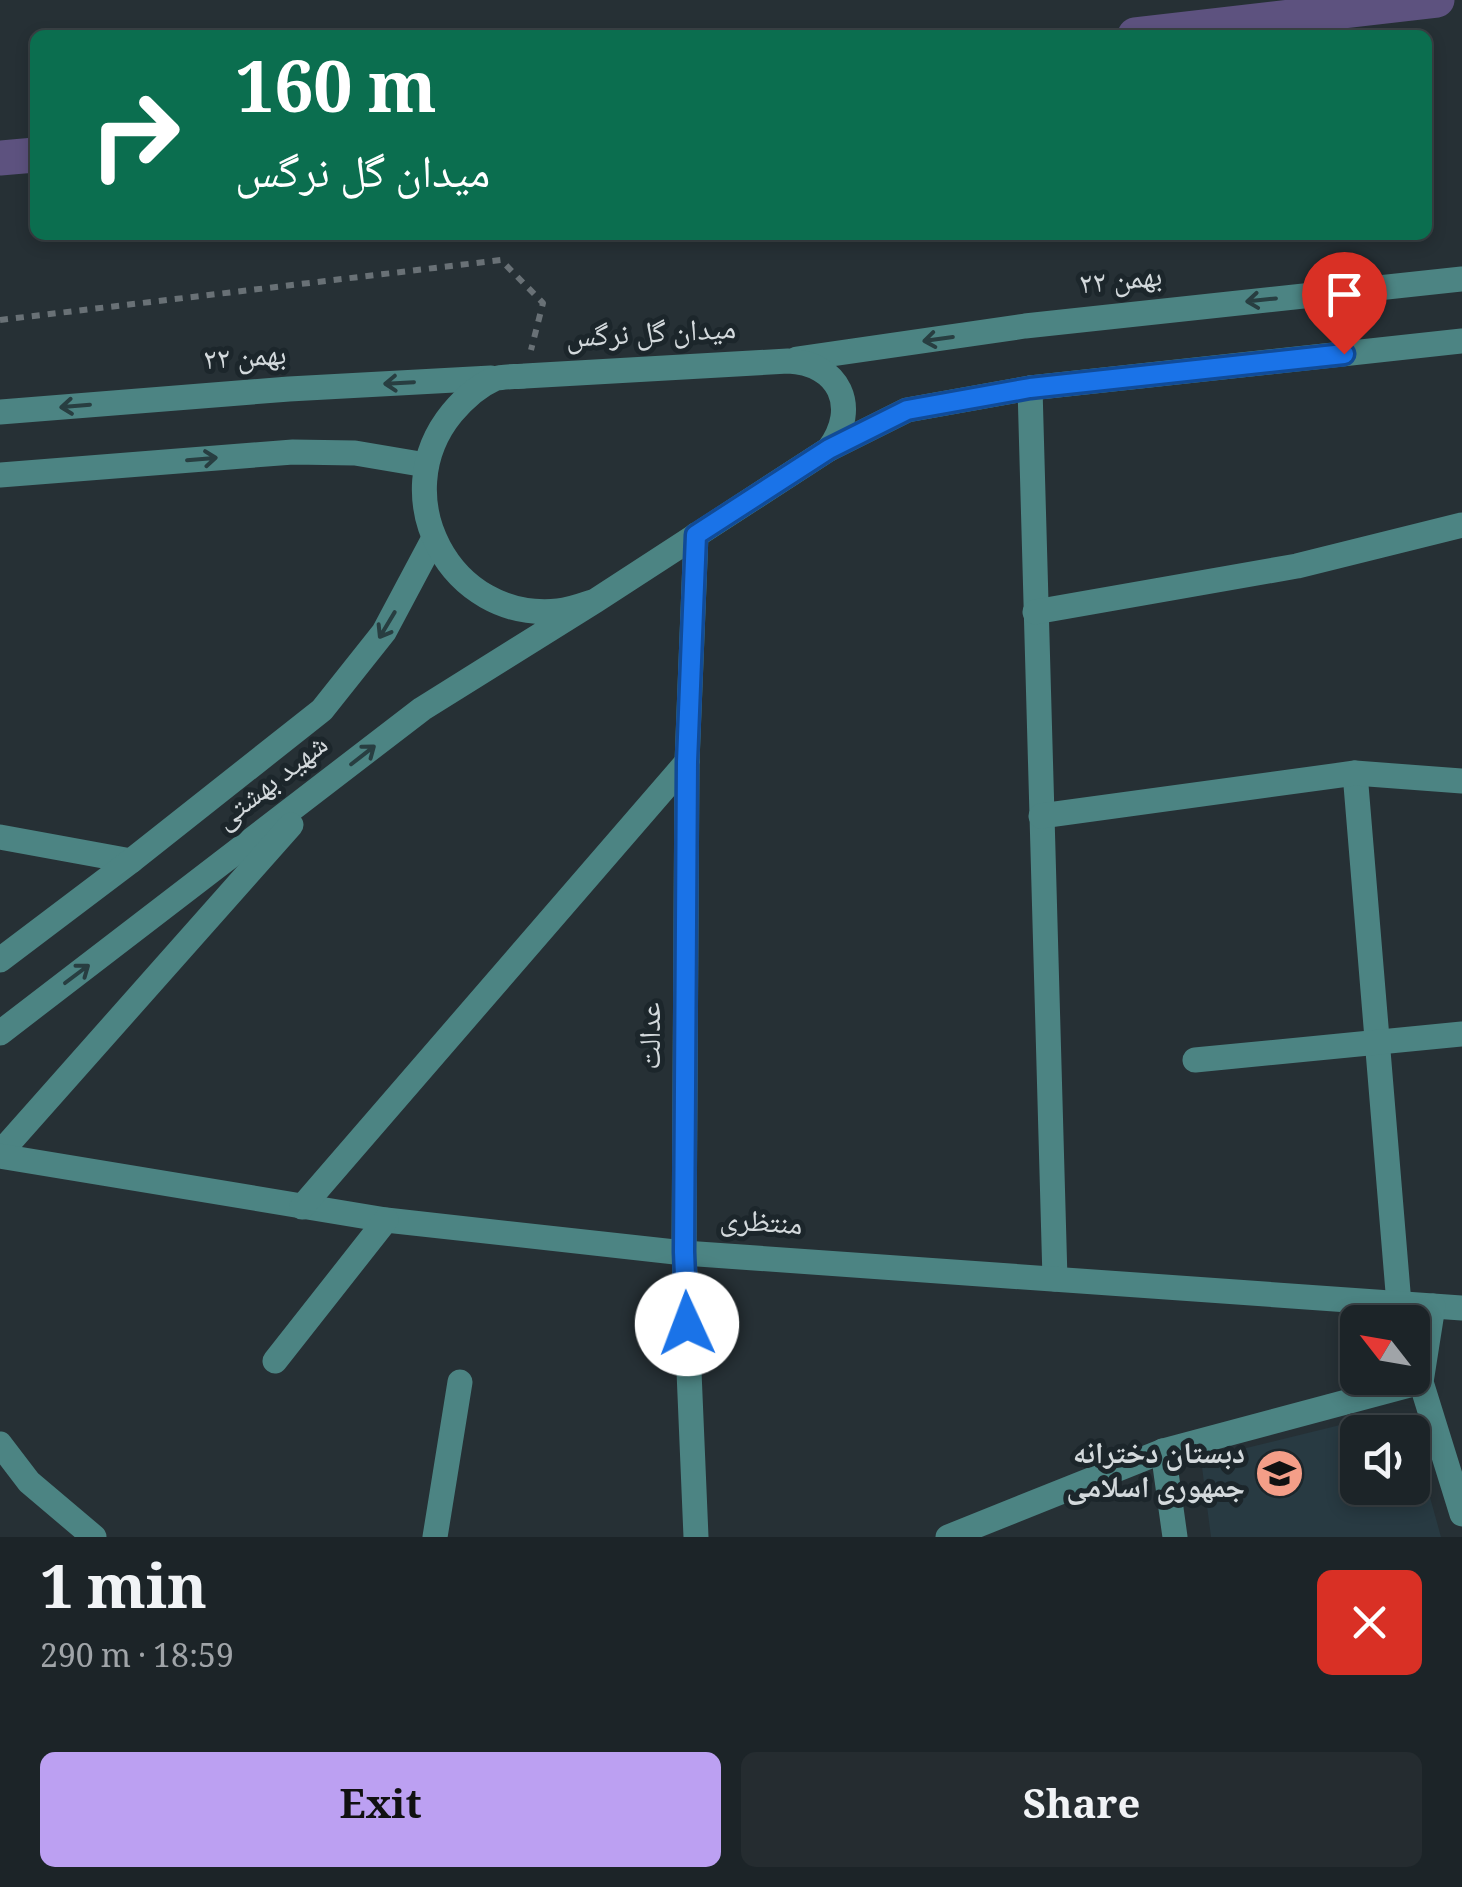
<!DOCTYPE html>
<html lang="en">
<head>
<meta charset="utf-8">
<style>
	:root { --surface:#1c2428; --page:#252c30; --text:#f1f3f6; --muted:#a0a4a8; --line:#3a4145; --accent:#bca0f2 }
	body { margin:0; font-family:Georgia,"Noto Naskh Arabic",serif; background:var(--page); color:var(--text); height:100vh; display:flex; flex-direction:column; font-size:38px; white-space:nowrap }
	* { box-sizing:border-box; margin:0 }
	p { font-size:32px; color:var(--muted) }
	.icon { flex:none; width:55px; height:55px; fill:none; stroke:currentColor; stroke-width:2; stroke-linecap:round; stroke-linejoin:round }
	.map { position:relative; height:1537px; overflow:hidden }
	.sheet { display:flex; flex-direction:column; background:var(--surface); flex:1 }
	.sheet>* { flex:none }
	.hud { position:absolute; left:30px; top:30px; width:1402px; height:210px; border-radius:15px; box-shadow:0 5px 15px #0003,0 0 0 2px var(--line); background:#0b6e4f; color:#fff; overflow:hidden }
	.needle { width:65px; rotate:301deg }
	.controls { position:absolute; left:1340px; top:1305px; display:grid; gap:20px }
	.controls a { display:grid; place-items:center; width:90px; height:90px; border-radius:15px; background:var(--surface); box-shadow:0 5px 15px #0003,0 0 0 2px var(--line); font-size:50px }
	.pin { position:absolute; display:grid; place-items:center; width:85px; height:85px; color:#fff; margin:-102px -42px; border-radius:50% 50% 50% 0; rotate:-45deg; box-shadow:0 0 10px #0007 }
	.pin .icon { rotate:45deg }
	.me { position:absolute; width:110px; margin:-55px; rotate:358deg; stroke-linejoin:round; filter:drop-shadow(0 0 8px #0008) }
	.turn { display:flex; align-items:center; gap:35px; height:210px; padding:0 40px; font-size:45px }
	.turn .icon { width:130px; height:130px; stroke-width:2.5 }
	.turn b { display:block; font-size:70px; line-height:85px }
	.round { display:grid; place-items:center; flex:none; width:105px; height:105px; border-radius:15px; background:var(--page) }
	.head { display:flex; align-items:center; justify-content:space-between; height:170px; padding:0 40px }
	h1 { font-size:60px; font-weight:700; line-height:75px }
	.cta { display:flex; gap:20px; margin-top:auto; padding:20px 40px }
	.cta a { flex:1; height:115px; border-radius:15px; background:var(--accent); color:#111; font-size:40px; font-weight:700; line-height:115px; text-align:center }
	.cta a+a { background:var(--page); color:var(--text) }
	.map>svg:first-child { display:block }
	.built { fill:#283a42 }
	.lines { fill:none; stroke-linecap:round; stroke-linejoin:round }
	.canal { stroke:#5d527f; stroke-width:35 }
	.path { stroke:#697176; stroke-width:6; stroke-dasharray:8 8; stroke-linecap:butt }
	.minor { stroke:#4c8483; stroke-width:25 }
	.oneway { stroke:#283e41 }
	.route-casing { stroke:#114b97; stroke-width:25 }
	.route { stroke:#1a73e8; stroke-width:18 }
	.labels { text-anchor:middle; dominant-baseline:central; stroke-width:10; stroke-linejoin:round; paint-order:stroke }
	.street-label { font-size:30px; fill:#d3d9dc; stroke:#1c262b }
	.poi-label { font-size:30px; font-weight:bold; fill:#d3d9dc; stroke:#1c262b; text-anchor:end }
</style>
</head>
<body>
<div class="map">
<svg width="1462" height="1537" viewBox="0 0 1462 1537">
	<rect width="100%" height="100%" fill="#263035"/>
	<polygon class="built" points="1385,1414 1412,1432 1358,1432 1358,1488 1412,1488 1413,1436 1441,1537 1211,1537 1201,1459"/>
	<g class="lines">
		<g class="canal">
			<polyline points="1135,35 1437,0"/>
			<polyline points="0,158 35,155"/>
		</g>
		<polyline class="path" points="0,320 501,260 543,303 531,350"/>
		<g class="minor">
			<polyline points="797,359 1025,326 1462,279"/>
			<polyline points="1030,388 1055,1279"/>
			<polyline points="0,412 289,389 491,378"/>
			<polyline points="829,449 907,410 1030,388 1462,341"/>
			<polyline points="0,475 293,452 355,453 426,465"/>
			<polyline points="696,535 687,762 684,1253 696,1537"/>
			<polyline points="1035,612 1297,566 1462,525"/>
			<polyline points="1355,773 1399,1304"/>
			<polyline points="1041,816 1355,773 1462,781"/>
			<polyline points="0,837 131,861"/>
			<polyline points="0,960 131,861 322,710 384,632 433,540"/>
			<path d="M0 1033 422 709 595 601 829 449C860 407 839 363 788 361L525 376C515 377 503 376 494 379 478 386 463 400 452 413 384 496 450 622 558 611 570 610 583 605 595 601"/>
			<polyline points="1195,1060 1462,1034"/>
			<polyline points="0,1153 291,825"/>
			<polyline points="0,1156 386,1220 684,1253 1462,1308"/>
			<polyline points="302,1207 687,762"/>
			<polyline points="1433,1306 1421,1382 1462,1514"/>
			<polyline points="275,1361 386,1220"/>
			<polyline points="0,1444 29,1482 94,1537"/>
			<polyline points="1163,1451 1175,1537"/>
			<polyline points="435,1537 460,1382"/>
			<polyline points="948,1537 1163,1451 1421,1382"/>
		</g>
	</g>
	<defs><path id="oneway-shaft" d="M-6 0H5M1.5-3L5.5 0L1.5 3" fill="none" stroke-width="1.6" stroke-linecap="round" stroke-linejoin="round" transform="scale(2.5)"/></defs>
	<g class="oneway">
		<use href="#oneway-shaft" transform="translate(1261 300) rotate(174)"/>
		<use href="#oneway-shaft" transform="translate(938 339) rotate(172)"/>
		<use href="#oneway-shaft" transform="translate(399 383) rotate(177)"/>
		<use href="#oneway-shaft" transform="translate(75 406) rotate(175)"/>
		<use href="#oneway-shaft" transform="translate(202 459) rotate(-5)"/>
		<use href="#oneway-shaft" transform="translate(387 625) rotate(121)"/>
		<use href="#oneway-shaft" transform="translate(363 755) rotate(-38)"/>
		<use href="#oneway-shaft" transform="translate(77 974) rotate(-37)"/>
	</g>
	<g class="lines">
		<defs>
			<polyline id="route" points="687,1324 684,1252 687,762 696,535 829,449 907,410 1030,388 1344,354"/>
		</defs>
		<use href="#route" class="route-casing"/>
		<use href="#route" class="route"/>
	</g>
	<defs>
		<symbol id="school-disc" viewBox="-11 -11 22 22"><circle r="9.5" fill="#f49e88" stroke="#1c262b"/><path d="M0-5L7-2L0 1L-7-2ZM-4 1L0 2.5L4 1V4Q0 6-4 4Z" fill="#111"/></symbol>
	</defs>
	<g fill-rule="evenodd">
		<use href="#school-disc" x="1252" y="1446" width="55" height="55"/>
	</g>
	<g class="labels">
		<g class="street-label">
			<text transform="translate(1121 283) rotate(-6)">۲۲ بهمن</text>
			<text transform="translate(651 336) rotate(-3)">میدان گل نرگس</text>
			<text transform="translate(245 360) rotate(-4)">۲۲ بهمن</text>
			<text transform="translate(273 784) rotate(-38)">شهید بهشتی</text>
			<text transform="translate(653 1036) rotate(-90)">عدالت</text>
			<text transform="translate(761 1225) rotate(4)">منتظری</text>
		</g>
		<g class="poi-label">
			<text x="1245" y="1456">دبستان دخترانه<tspan x="1245" dy="34">جمهوری اسلامی</tspan></text>
		</g>
	</g>
</svg>
<div class="controls">
<a><svg class="needle" viewBox="-14 -14 28 28"><path d="M0-13l5 13h-10z" fill="#e53935"/><path d="M0 13l5-13h-10z" fill="#a0a4a8"/></svg></a>
<a><svg class="icon" aria-label="sound" viewBox="0 0 24 24"><path d="M4 9h4l5-4v14l-5-4H4zM17 9q2 3 0 6"/></svg></a>
</div>
<div class="pin" style="left:1344px;top:354px;background:#d93025"><svg class="icon" aria-label="arrive" viewBox="0 0 24 24"><path d="M6 21V4h12l-3 4 3 4H6"/></svg></div>
<svg class="me" style="left:687px;top:1324px" viewBox="-20 -20 40 40"><circle r="19" fill="#fff"/><path d="M0-13L10 11 0 6-10 11z" fill="#1a73e8"/></svg>
<div class="hud">
<div class="turn"><svg class="icon" aria-label="right" viewBox="0 0 24 24"><path d="M7 20v-9h11M14 6l5 5-5 5"/></svg><div><b>160 m</b>میدان گل نرگس</div></div>
</div>
</div>
<section class="sheet">
<div class="head"><div><h1>1 min</h1><p>290 m · 18:59</p></div><a class="round" style="background:#d93025;color:#fff"><svg class="icon" aria-label="close" viewBox="0 0 24 24"><path d="M6 6l12 12M18 6L6 18"/></svg></a></div>
<div class="cta"><a>Exit</a><a>Share</a></div>
</section>
</body>
</html>
